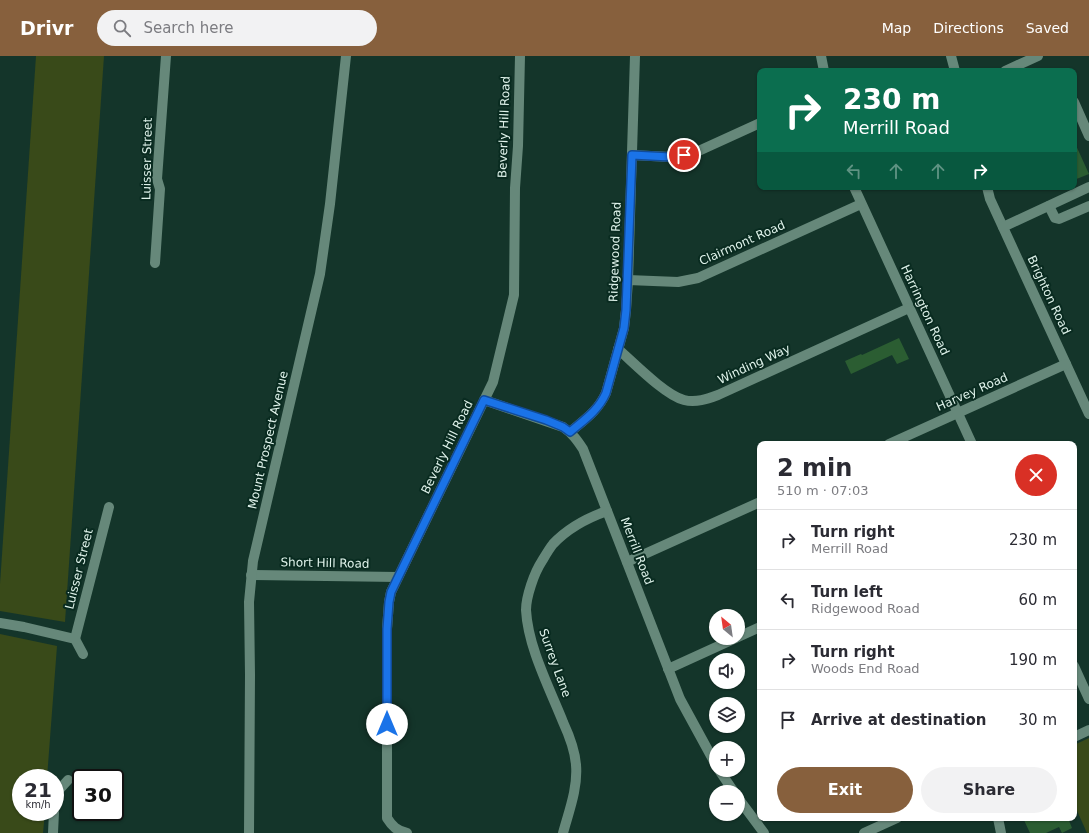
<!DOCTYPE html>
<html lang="en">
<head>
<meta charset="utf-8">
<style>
	:root { --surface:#fff; --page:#f2f2f3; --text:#2b2b33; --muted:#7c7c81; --line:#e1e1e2; --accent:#87603d }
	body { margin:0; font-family:"DejaVu Sans",sans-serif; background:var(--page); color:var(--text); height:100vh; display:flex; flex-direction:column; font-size:15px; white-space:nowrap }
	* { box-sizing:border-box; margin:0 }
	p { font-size:13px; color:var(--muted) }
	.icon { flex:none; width:22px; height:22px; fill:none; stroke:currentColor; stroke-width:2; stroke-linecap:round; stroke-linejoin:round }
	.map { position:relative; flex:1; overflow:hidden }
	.drawer { position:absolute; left:757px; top:385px; width:320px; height:380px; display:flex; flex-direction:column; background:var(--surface); border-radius:8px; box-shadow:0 1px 3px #0004 }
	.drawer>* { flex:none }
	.top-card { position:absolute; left:757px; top:12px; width:320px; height:122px; border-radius:8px; box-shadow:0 1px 3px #0004; background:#0b6e4f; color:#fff; overflow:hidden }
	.needle { width:26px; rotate:331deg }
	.tools { position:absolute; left:709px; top:553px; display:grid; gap:8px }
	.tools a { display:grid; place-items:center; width:36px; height:36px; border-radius:50%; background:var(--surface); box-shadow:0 1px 3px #0004; font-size:20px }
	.speed { position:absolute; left:12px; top:713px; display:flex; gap:8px; font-size:20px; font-weight:700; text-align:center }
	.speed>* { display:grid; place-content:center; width:52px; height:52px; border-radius:50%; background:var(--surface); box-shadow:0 1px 3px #0004; line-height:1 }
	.speed small { font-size:10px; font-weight:400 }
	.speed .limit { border:2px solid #111; border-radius:6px; background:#fff; color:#111 }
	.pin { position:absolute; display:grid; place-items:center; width:34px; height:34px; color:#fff; margin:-17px; border:2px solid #fff; border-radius:50%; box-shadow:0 1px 4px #0007 }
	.me { position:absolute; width:44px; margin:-22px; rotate:0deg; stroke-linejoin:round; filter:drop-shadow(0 0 3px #0008) }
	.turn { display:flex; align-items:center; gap:14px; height:84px; padding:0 20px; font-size:18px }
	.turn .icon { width:52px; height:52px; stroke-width:2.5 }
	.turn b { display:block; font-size:28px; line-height:34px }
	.lanes { display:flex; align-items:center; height:38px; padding:0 20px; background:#0003; justify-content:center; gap:20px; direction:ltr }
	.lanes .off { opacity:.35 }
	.round { display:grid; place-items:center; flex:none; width:42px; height:42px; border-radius:21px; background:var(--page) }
	.headline { display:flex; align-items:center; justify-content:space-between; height:68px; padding:0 20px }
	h1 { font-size:24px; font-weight:700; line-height:30px }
	.action { display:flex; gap:8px; margin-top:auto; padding:8px 20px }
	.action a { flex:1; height:46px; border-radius:24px; background:var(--accent); color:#fff; font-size:16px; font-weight:700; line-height:46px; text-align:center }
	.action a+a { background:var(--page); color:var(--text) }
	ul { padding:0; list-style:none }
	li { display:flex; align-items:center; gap:12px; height:60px; padding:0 20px; border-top:1px solid var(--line) }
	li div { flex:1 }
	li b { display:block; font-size:15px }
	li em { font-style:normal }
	header { display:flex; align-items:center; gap:24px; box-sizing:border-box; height:56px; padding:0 20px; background:var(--accent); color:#fff }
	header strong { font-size:19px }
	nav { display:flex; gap:22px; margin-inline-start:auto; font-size:14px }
	.search { width:280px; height:36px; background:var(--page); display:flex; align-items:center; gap:10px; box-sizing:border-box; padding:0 14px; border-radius:22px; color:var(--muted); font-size:15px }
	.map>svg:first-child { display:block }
	.green { fill:#394a19 }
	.building { fill:#2b5d32 }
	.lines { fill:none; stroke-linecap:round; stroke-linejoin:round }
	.minor { stroke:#66887a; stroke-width:10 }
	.route-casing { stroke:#114b97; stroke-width:10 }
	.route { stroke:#1a73e8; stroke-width:7 }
	.labels { text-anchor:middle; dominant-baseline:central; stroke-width:4; stroke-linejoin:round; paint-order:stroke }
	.street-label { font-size:12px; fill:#dff2ea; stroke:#092b20 }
</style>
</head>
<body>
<header>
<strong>Drivr</strong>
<div class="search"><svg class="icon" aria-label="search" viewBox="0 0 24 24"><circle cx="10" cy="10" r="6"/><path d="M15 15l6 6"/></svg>Search here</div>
<nav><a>Map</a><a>Directions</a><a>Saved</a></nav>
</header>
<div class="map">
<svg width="1089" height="777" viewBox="0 0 1089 777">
	<rect width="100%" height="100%" fill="#14352a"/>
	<g class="green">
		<polygon points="36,0 104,0 65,566 0,555 0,528"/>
		<polygon points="0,578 57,590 47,722 21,722 21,756 45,756 43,777 0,777"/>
		<polygon points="1089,682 1089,777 1087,777 1074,748 1074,689"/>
	</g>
	<g class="building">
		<polygon points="1074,85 1089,118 1074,124"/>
		<polygon points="899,282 909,303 897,308 892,299 851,318 845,305 861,298 862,299"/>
		<polygon points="1023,762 1068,762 1072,772 1062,777 1059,771 1046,777 1030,777"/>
	</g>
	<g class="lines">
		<g class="minor">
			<polyline points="821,0 824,15"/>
			<polyline points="951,0 955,15"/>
			<polyline points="1005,15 1038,0"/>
			<polyline points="1074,46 1089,80"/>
			<polyline points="632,99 670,101 692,98 760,67"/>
			<polyline points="854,131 972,388"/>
			<polyline points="987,131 990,143 1089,358"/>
			<polyline points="1049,150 1055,162 1059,163 1089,150"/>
			<polyline points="1003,171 1089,131"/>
			<polyline points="155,207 160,133 157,123 166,0"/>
			<polyline points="628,224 678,226 698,222 861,148"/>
			<path d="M618 293C634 307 665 339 684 344 696 347 707 343 718 339L909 252"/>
			<path d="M484 344 563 371C573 378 577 384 583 393L680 643 716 709"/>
			<path d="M570 376C584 364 598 355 606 337L624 272 626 254 628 224 635 0"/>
			<polyline points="889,388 1066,308"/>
			<polyline points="627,506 760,446"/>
			<polyline points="251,519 398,521"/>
			<polyline points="0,567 24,571 75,583 83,598"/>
			<polyline points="738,581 760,571"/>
			<polyline points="75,583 109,451"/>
			<polyline points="1074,610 1089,643"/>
			<polyline points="668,613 736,582"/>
			<polyline points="1074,681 1089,674"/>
			<polyline points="719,714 734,736"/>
			<polyline points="738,742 764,777"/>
			<polyline points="55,745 58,735 68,724"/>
			<polyline points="998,762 1001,777"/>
			<polyline points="53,777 54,756"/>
			<polyline points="249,777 250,619 249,546 253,505 320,218 330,148 346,0"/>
			<path d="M407 777C397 775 392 770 387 762V573L389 546 391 536 493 326 514 239 515 132 518 90 520 0"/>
			<path d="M563 777C569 755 578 732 576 709 575 694 569 679 563 666 549 631 528 591 526 554 526 541 534 517 542 505 545 500 549 493 553 488 568 472 587 462 607 455"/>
			<polyline points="864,777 897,762"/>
		</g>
	</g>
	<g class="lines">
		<defs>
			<path id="route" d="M387 668V573L389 546 391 536 484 344 546 364 563 371 570 376C584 364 598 355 606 337L624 272 626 254 632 99 670 101 684 99"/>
		</defs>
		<use href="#route" class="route-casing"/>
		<use href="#route" class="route"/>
	</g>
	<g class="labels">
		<g class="street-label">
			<text transform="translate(504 71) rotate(-88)">Beverly Hill Road</text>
			<text transform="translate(147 103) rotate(-89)">Luisser Street</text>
			<text transform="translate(742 187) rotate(-24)">Clairmont Road</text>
			<text transform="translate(615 196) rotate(-88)">Ridgewood Road</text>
			<text transform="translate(1049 239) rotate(65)">Brighton Road</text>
			<text transform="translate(925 254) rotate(65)">Harrington Road</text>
			<text transform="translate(754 308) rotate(-25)">Winding Way</text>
			<text transform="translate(972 336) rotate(-24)">Harvey Road</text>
			<text transform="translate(268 384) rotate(-77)">Mount Prospect Avenue</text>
			<text transform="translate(447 391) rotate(-64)">Beverly Hill Road</text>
			<text transform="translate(637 495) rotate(69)">Merrill Road</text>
			<text transform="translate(325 507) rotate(1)">Short Hill Road</text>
			<text transform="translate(79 513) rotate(-76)">Luisser Street</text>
			<text transform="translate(555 607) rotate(70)">Surrey Lane</text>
		</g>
	</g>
</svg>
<div class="tools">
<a><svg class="needle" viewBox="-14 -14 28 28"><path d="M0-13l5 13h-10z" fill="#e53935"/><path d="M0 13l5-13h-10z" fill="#7c7c81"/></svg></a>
<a><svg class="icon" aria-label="sound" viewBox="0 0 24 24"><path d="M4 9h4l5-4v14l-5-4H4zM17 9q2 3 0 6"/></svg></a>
<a><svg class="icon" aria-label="layers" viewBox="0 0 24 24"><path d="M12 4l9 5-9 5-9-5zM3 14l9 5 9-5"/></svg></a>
<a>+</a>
<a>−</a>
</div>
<div class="speed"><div>21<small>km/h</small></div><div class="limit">30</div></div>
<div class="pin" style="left:684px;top:99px;background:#d93025"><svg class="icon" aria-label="arrive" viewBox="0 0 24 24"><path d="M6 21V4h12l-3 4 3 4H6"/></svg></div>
<svg class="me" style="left:387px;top:668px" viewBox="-20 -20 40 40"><circle r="19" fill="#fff"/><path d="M0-13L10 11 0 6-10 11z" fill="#1a73e8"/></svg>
<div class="top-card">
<div class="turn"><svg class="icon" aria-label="right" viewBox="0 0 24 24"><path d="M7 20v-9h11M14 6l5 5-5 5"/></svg><div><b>230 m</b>Merrill Road</div></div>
<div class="lanes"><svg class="icon off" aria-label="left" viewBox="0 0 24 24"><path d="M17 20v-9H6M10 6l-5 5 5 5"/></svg><svg class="icon off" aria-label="ahead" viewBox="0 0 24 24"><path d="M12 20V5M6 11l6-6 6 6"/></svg><svg class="icon off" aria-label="ahead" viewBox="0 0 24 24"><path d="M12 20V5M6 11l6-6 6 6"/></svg><svg class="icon" aria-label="right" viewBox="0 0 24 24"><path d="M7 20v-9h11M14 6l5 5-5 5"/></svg></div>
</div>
<section class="drawer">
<div class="headline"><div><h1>2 min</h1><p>510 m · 07:03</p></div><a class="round" style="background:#d93025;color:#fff"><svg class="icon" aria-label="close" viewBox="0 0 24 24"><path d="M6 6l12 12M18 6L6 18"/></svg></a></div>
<ul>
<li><svg class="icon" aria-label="right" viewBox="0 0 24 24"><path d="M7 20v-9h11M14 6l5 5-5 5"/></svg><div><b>Turn right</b><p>Merrill Road</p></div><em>230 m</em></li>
<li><svg class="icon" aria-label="left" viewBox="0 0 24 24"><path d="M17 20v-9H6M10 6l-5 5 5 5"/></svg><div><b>Turn left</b><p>Ridgewood Road</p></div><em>60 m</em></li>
<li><svg class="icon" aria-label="right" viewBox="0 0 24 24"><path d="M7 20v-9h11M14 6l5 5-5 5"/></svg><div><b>Turn right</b><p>Woods End Road</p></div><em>190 m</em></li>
<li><svg class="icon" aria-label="arrive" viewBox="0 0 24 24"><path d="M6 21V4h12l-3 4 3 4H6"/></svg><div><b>Arrive at destination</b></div><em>30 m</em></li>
</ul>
<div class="action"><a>Exit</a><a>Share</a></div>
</section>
</div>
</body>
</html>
